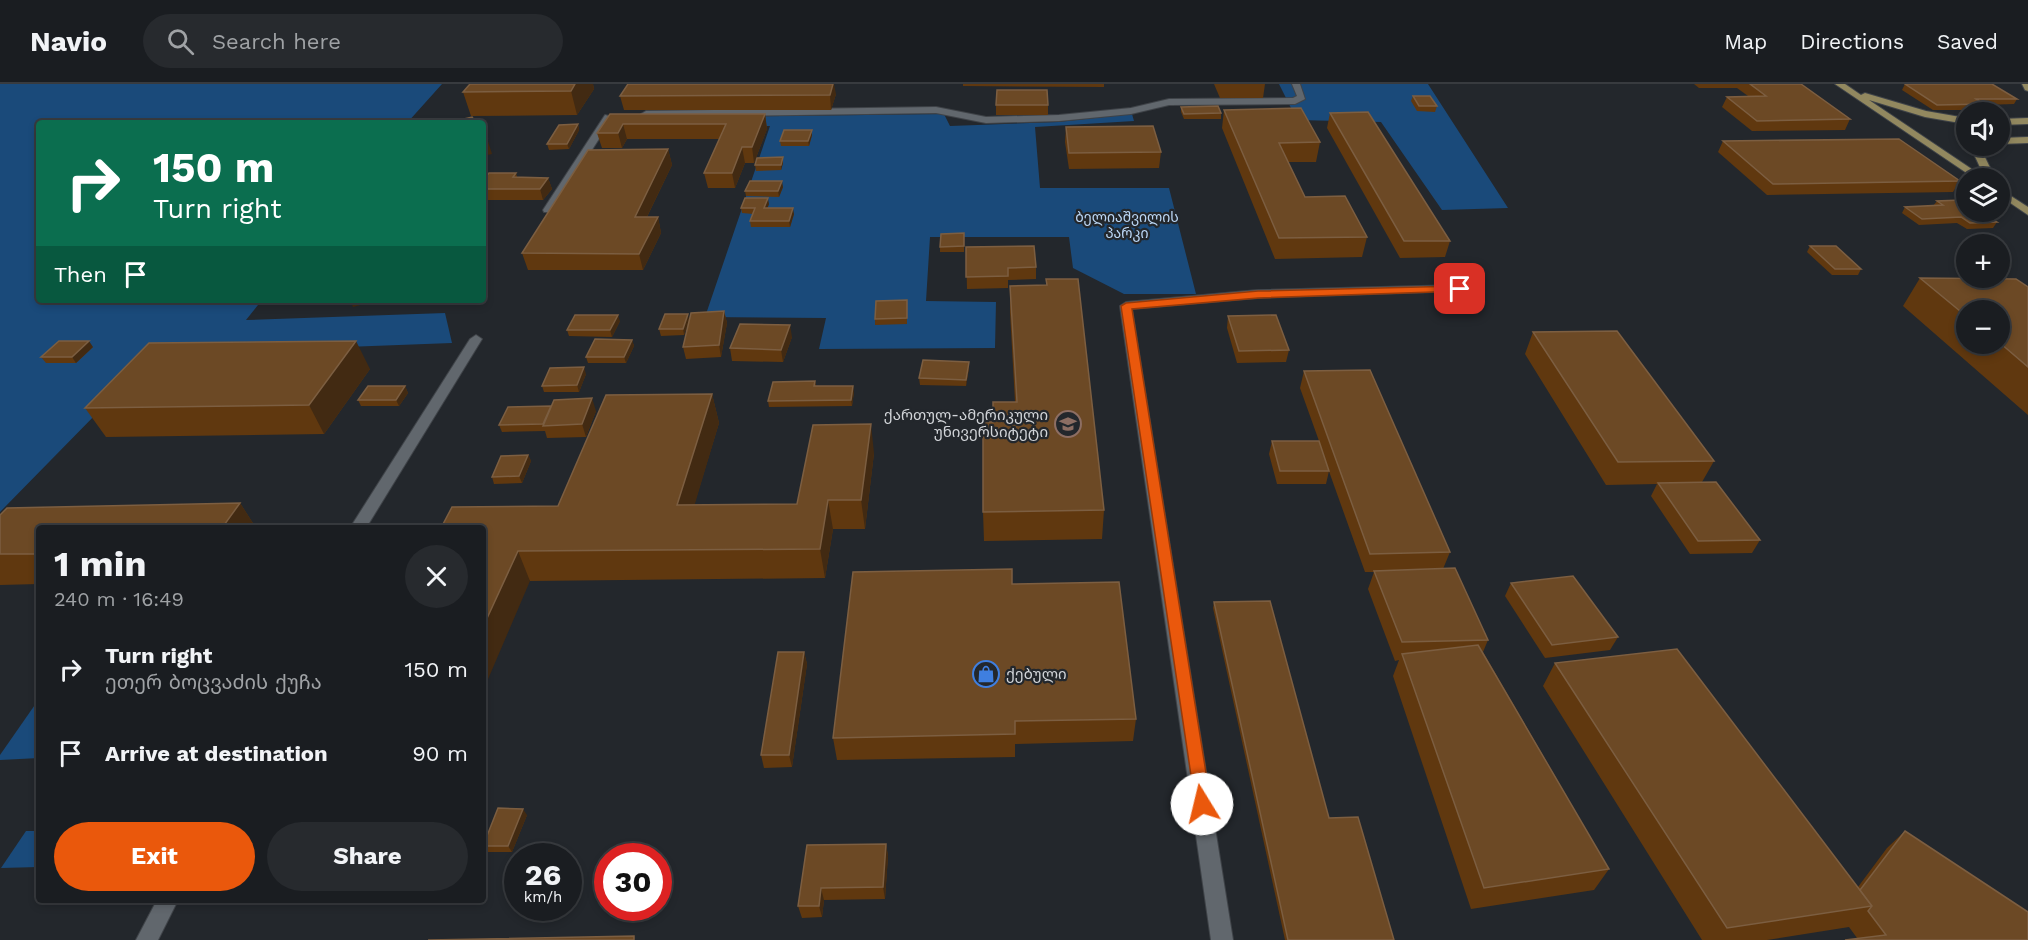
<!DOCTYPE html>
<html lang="en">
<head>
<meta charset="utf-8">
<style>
	:root { --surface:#1a1d21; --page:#272a2e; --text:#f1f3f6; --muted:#9fa2a5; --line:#383b3f; --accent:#ea580c }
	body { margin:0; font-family:"Work Sans","Noto Sans Georgian",sans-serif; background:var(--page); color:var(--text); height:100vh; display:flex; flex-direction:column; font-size:22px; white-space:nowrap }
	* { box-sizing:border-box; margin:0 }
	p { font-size:20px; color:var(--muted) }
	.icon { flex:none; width:33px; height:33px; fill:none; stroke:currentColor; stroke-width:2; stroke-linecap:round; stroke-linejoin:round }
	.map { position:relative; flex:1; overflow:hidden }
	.panel { position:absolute; left:36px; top:441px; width:450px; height:378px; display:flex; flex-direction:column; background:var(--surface); border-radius:6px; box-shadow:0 3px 9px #0003,0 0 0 2px var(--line) }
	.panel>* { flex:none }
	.hud { position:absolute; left:36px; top:36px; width:450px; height:183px; border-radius:6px; box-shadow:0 3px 9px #0003,0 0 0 2px var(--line); background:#0b6e4f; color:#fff; overflow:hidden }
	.buttons { position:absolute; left:1956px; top:18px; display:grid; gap:12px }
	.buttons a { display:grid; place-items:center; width:54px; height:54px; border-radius:50%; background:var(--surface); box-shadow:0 3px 9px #0003,0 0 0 2px var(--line); font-size:30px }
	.speed { position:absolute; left:504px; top:759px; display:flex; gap:12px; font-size:30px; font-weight:700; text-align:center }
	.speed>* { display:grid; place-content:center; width:78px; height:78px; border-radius:50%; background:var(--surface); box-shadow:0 3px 9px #0003,0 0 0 2px var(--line); line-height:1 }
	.speed small { font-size:15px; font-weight:400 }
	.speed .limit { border:9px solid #d22; background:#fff; color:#111 }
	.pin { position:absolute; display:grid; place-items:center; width:51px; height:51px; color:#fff; margin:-26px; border-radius:12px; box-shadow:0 3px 9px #0006 }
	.me { position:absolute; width:66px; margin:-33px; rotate:351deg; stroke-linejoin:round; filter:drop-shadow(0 0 4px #0008) }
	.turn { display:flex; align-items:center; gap:21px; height:126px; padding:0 18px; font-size:27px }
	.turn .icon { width:78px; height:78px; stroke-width:2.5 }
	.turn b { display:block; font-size:42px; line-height:51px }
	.then { display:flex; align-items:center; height:57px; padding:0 18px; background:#0003; gap:12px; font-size:22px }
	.round { display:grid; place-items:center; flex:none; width:63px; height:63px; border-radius:32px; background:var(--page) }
	.head { display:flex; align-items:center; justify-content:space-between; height:102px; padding:0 18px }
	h1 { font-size:36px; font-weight:700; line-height:45px }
	.primary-button { display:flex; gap:12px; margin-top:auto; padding:12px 18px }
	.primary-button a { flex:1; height:69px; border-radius:36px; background:var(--accent); color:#fff; font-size:24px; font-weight:700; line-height:69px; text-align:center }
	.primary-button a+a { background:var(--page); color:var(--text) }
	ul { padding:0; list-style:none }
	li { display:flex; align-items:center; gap:18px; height:84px; padding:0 18px }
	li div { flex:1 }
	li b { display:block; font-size:22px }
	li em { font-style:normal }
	header { display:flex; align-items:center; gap:36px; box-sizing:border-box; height:84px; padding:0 30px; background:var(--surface); border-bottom:2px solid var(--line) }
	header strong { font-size:28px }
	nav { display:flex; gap:33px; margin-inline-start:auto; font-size:21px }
	.search { width:420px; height:54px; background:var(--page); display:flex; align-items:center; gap:15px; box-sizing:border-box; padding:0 21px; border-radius:33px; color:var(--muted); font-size:22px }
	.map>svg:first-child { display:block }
	.green { fill:#1a4a7a }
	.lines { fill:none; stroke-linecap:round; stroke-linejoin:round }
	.minor-casing { stroke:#3f4348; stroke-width:2 }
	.major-casing { stroke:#3f4348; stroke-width:2 }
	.minor { fill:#61676d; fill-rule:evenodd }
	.major { fill:#92885f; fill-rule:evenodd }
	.wall { fill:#60380f; fill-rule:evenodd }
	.shaded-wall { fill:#422a12 }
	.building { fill:#6c4925; stroke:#7c5e41; stroke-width:1.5 }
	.route { fill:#ea580c; stroke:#983908; stroke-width:1.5 }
	.labels { text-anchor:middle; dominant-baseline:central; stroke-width:4.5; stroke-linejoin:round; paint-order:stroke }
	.far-park-label { font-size:14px; fill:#bbd7f6; stroke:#23272c }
	.poi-label { font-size:15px; fill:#d1d4d8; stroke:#23272c; text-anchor:end }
</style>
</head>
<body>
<header>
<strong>Navio</strong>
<div class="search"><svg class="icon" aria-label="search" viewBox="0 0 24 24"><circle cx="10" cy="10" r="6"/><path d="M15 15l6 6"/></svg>Search here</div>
<nav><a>Map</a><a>Directions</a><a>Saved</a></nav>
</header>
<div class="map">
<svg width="2028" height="856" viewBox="0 0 2028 856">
	<rect width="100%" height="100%" fill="#23272c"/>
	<g class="green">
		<polygon points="0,0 442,0 407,39 39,39 39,216 262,216 246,236 445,229 452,259 266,266 151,274 0,428"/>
		<polygon points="1279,0 1428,0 1508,124 1442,126 1381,38 1297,36"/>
		<polygon points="944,30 950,42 1058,38 1132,30 1134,37 1035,43 1040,104 1169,104 1196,210 1124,210 1073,184 1069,153 930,153 926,217 996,218 995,264 819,265 826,234 705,233 770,42 613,43 617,34"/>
		<polygon points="39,615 39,674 0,676 0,671"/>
		<polygon points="26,747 39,747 39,783 1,784"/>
	</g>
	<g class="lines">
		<defs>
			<g id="minor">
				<polygon points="1292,0 1300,0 1305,15 1295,20 1169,21 1131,30 1059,37 986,39 936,29 646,33 641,30 646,27 936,23 986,33 1059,31 1131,24 1169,15 1293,14 1297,12"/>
				<polygon points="605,31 613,33 552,128 544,128 543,126"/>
				<polygon points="1460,201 1464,203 1464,207 1258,214 1132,225 1233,856 1211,856 1120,222 1126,218 1258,206"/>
				<polygon points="476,251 482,255 366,444 350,444 470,255"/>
				<polygon points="157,816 178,816 158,856 136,856"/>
			</g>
			<g id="major">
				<polygon points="1835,0 1845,0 1861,11 1865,9 1926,27 1966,34 1966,40 1925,33 1869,16 1985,94 1972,66 1977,62 1987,62 1982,67 1995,94 1974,94"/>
				<polygon points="2022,0 2028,0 2028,7 2025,6"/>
				<polygon points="2028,34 2028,40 2000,41 2000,35"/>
				<polygon points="2028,53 2028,59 2000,60 2000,54"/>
				<polygon points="2000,105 2028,123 2028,131 2000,112"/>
			</g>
		</defs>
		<use href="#minor" class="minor-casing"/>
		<use href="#major" class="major-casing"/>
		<use href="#minor" class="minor"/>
		<use href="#major" class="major"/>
	</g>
	<g class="wall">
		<polygon points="470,0 593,0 594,5 577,31 471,32 463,8"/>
		<polygon points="963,0 1104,0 1104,3 963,2"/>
		<polygon points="1214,0 1265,0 1263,14 1220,14"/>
		<polygon points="1694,0 1801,0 1850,35 1845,46 1752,47 1722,23 1727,13 1748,12 1737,4 1699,4"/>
		<polygon points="1905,0 2017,15 2014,20 1984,21 1981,26 1933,26 1902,6"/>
		<polygon points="836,10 831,26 624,26 620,12"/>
		<polygon points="1413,12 1437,22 1435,28 1417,27 1411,17"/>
		<rect x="996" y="21" width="52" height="10"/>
		<polygon points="1181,23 1221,29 1221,35 1184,35 1181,28"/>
		<polygon points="1224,26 1320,58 1316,78 1288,78 1305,113 1367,153 1362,173 1275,175 1222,44"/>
		<polygon points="1330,29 1450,157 1445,173 1400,174 1327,44"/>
		<polygon points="610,30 765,30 767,45 754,79 745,79 735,104 708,104 704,89 719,55 627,55 622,64 602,64 597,49"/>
		<polygon points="578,40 579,46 569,65 549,66 547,60"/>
		<polygon points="1066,43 1161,68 1159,84 1069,85 1065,58"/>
		<polygon points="812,51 809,62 781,62 780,57"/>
		<polygon points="1723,57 1960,97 1953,108 1767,111 1718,68"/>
		<polygon points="668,65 672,81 647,133 658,133 661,149 643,186 528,186 522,169"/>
		<polygon points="783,73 783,79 781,86 756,87 755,81"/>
		<polygon points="516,89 517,93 548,94 552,105 543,116 483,116 483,96"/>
		<polygon points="783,103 779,113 746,112 745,107"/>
		<polygon points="1937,117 1997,138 1993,144 1967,145 1957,139 1919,141 1902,129 1905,123 1933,122"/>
		<polygon points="769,120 767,124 794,130 790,143 751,143 750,137 753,130 742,129 741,124"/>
		<polygon points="964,149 964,168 940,168 940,163"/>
		<polygon points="1810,162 1861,185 1858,191 1832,191 1807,168"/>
		<polygon points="966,163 1036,183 1036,195 1008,196 1008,204 967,205"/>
		<path d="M1920 194 2028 203V331L1903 222ZM1966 226 2000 260H1966Z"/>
		<polygon points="1046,195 1104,426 1102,455 984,457 983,428 993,338 1015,318 1010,229 1010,202 1046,201"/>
		<polygon points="907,216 907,240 875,241 875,235"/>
		<polygon points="724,227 727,239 721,273 686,275 683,263 688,239 684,251 661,252 659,245 689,235"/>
		<polygon points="1228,232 1289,266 1286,278 1237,279 1227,244"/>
		<polygon points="620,237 612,253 569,252 567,246"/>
		<polygon points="1533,248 1714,377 1702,398 1760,456 1752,469 1690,470 1651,412 1657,400 1606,401 1525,270"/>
		<polygon points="792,253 783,278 732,277 730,264"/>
		<polygon points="632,256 634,262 626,279 588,279 586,273"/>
		<polygon points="93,263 76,279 46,279 41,273"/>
		<polygon points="969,278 969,284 966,302 920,301 919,294"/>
		<polygon points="370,285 324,350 106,353 85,324"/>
		<polygon points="1304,287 1450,468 1443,485 1488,556 1483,568 1609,785 1594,806 1471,825 1393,592 1399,576 1395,577 1368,505 1374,488 1365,488 1321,365 1329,387 1326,400 1277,400 1269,370 1272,357 1319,357 1300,304"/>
		<polygon points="586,290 579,308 544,308 542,302"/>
		<polygon points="815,297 816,302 854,308 852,322 769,323 768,317"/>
		<polygon points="405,302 408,309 399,322 361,322 358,316"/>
		<polygon points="712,310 719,339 694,421 797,420 874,369 865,445 833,445 825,494 530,497 483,444 558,422"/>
		<polygon points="551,322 596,327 586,353 547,354 545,347 502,348 499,341"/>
		<polygon points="528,371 531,377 522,399 494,400 492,393"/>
		<polygon points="240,419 256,444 39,444 39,500 0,501 0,431"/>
		<polygon points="1511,499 1618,553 1610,566 1545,574 1505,512"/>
		<polygon points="1012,500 1136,635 1133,657 1015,660 1015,673 837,676 833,654"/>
		<polygon points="1214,518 1329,734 1394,856 1285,856 1213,524"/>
		<polygon points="804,568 807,580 792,683 764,684 761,671"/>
		<polygon points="1555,579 1858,803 1887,764 1905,747 2028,856 1857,854 1849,843 1767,856 1702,856 1543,602"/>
		<polygon points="527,731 512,768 486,768 483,761"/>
		<polygon points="886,760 888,772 885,815 824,816 822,833 802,834 798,822 807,761"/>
	</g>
	<g class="shaded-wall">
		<polygon points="575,0 593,0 594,5 577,31 571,7"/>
		<polygon points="833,0 834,0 836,10 831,26 830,11"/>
		<polygon points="765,30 767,45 754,79 752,63"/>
		<polygon points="578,40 579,46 569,65 567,60"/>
		<polygon points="623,40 627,55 622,64 618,49"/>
		<polygon points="812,46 812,51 809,62 808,57"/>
		<polygon points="487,54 492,70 483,72 483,55"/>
		<polygon points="742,63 745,79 735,104 732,89"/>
		<polygon points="668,65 672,81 639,149 635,133"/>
		<polygon points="783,73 783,79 781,86 781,81"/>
		<polygon points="548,94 552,105 543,116 540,105"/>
		<polygon points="782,97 783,103 779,113 778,107"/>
		<polygon points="768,114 769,120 765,130 764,124"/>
		<polygon points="793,124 794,130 790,143 789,137"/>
		<polygon points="658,133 661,149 643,186 639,170"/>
		<polygon points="350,216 379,216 353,223"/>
		<polygon points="724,227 727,239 721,273 719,261"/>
		<polygon points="688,230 689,236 684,251 683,245"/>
		<polygon points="618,231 620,237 612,253 610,246"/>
		<polygon points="790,241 792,253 783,278 781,266"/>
		<polygon points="632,256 634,262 626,279 624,273"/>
		<polygon points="89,257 93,263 76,279 72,273"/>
		<polygon points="356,257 370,285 324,350 309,321"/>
		<polygon points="969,278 969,284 966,302 966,296"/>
		<polygon points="584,283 586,290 579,308 577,301"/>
		<polygon points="405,302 408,309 399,322 396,316"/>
		<polygon points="853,302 854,308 852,322 851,316"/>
		<polygon points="712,310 719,339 686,450 677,421"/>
		<polygon points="592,314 596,327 586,353 582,340"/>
		<polygon points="871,340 874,369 865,445 861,416"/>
		<polygon points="528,371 531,377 522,399 519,392"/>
		<polygon points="828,416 833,445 825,494 820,465"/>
		<polygon points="240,419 256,444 222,444"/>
		<polygon points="518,467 530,497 483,607 483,543"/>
		<polygon points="804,568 807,580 792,683 789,671"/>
		<polygon points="523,725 527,731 512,768 508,762"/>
		<polygon points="886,760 888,772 885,815 883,803"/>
		<polygon points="821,804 824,816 822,833 819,822"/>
	</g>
	<g class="building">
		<polygon points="470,0 575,0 571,7 463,8"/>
		<polygon points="628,0 833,0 830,11 620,12"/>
		<polygon points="1750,0 1801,0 1850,35 1757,37 1727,13 1766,12"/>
		<polygon points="1905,0 1992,0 2017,15 1976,15 1984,20 1937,21"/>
		<polygon points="997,6 1047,6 1048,21 996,21"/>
		<polygon points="1413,12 1430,12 1437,22 1419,22"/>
		<polygon points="1218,22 1221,29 1184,30 1181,23"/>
		<polygon points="1301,24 1320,58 1279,59 1305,113 1345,112 1367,153 1279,154 1224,26"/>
		<polygon points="1368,28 1450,157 1404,157 1330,29"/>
		<polygon points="610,30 765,30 752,63 742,63 732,89 704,89 726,40 623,40 618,49 597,49"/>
		<polygon points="472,33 476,39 447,39"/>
		<polygon points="578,40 567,60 547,60 559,41"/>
		<polygon points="1153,42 1161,68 1069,69 1066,43"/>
		<polygon points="784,46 812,46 808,57 780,57"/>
		<polygon points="483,49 487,54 483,55"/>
		<polygon points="1899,55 1960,97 1773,100 1723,57"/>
		<polygon points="668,65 635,133 658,133 639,170 522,169 588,66"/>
		<polygon points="783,73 781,81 755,81 757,74"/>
		<polygon points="489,89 516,89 513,93 548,94 540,105 483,105 483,96"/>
		<polygon points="750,97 782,97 778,107 745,107"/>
		<polygon points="745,114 768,114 764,124 793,124 789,137 750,137 755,124 741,124"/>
		<polygon points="1962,116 1966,118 1966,128 1981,128 1997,138 1970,139 1961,133 1922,135 1905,123 1943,121 1937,117"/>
		<polygon points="964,149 964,162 940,163 941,150"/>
		<polygon points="1034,162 1036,183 1008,184 1008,192 966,193 966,163"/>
		<polygon points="1810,162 1836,162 1861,185 1835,185"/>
		<polygon points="1920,194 2016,195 2028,203 2028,283 2000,259 2000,226 1966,226 1966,232"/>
		<polygon points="1046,195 1078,195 1104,426 983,428 983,338 993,338 993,318 1017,318 1010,202 1047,201"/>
		<polygon points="907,216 907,234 875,235 876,217"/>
		<polygon points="724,227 719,261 683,263 691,229"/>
		<polygon points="665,230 688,230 683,245 659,245"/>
		<polygon points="575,231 618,231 610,246 567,246"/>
		<polygon points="1276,231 1289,266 1239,267 1228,232"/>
		<polygon points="740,240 790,241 781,266 730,264"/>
		<polygon points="1617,247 1714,377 1618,378 1533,248"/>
		<polygon points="595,255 632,256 624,273 586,273"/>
		<polygon points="59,257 89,257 72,273 41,273"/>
		<polygon points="356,257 309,321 85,324 149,259"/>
		<polygon points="923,276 969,278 966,296 919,294"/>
		<polygon points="584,283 577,301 542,302 550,284"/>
		<polygon points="1370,286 1450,468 1370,470 1304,287"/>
		<polygon points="815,297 814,302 853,302 851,316 768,317 773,298"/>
		<polygon points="368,302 405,302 396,316 358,316"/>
		<polygon points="712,310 677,421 797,420 813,341 871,340 861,416 828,416 820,465 518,467 483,543 483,444 441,444 452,423 558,422 606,311"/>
		<polygon points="592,314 582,340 543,342 554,316"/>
		<polygon points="551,322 543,340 499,341 508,323"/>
		<polygon points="1272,357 1319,357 1329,387 1280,387"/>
		<polygon points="528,371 519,392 492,393 501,372"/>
		<polygon points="1716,398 1760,456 1698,457 1658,399"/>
		<polygon points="240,419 222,444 39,444 39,470 0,470 0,431 7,424"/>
		<polygon points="1455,484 1488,556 1402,558 1374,487"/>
		<polygon points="1012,485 1012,500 1119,498 1136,635 1015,637 1015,650 833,654 853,488"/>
		<polygon points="1573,492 1618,553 1552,561 1511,499"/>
		<polygon points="1270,517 1329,734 1358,733 1394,856 1288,856 1214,518"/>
		<polygon points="1478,561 1609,785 1484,804 1402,570"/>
		<polygon points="1677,565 1872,822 1727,844 1555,579"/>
		<polygon points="778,568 804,568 789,671 761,671"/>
		<polygon points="498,724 523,725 508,762 483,762"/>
		<polygon points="1905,747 2028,828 2028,856 1845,856 1886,851 1868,827 1872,822 1860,806"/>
		<polygon points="886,760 883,803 821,804 819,822 798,822 807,761"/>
		<polygon points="634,852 634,856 428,856"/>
	</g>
	<polygon class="route" points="1460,202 1463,202 1463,207 1258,214 1132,225 1211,720 1208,725 1202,727 1196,725 1121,222 1126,219 1258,207"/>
	<defs>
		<symbol id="university-ring" viewBox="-11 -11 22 22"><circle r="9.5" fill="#23272c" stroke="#8d6e63" stroke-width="1.5"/><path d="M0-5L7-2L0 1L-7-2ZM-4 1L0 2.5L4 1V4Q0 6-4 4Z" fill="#8d6e63"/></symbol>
		<symbol id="shop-ring" viewBox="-11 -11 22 22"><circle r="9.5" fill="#23272c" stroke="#3f7fe0" stroke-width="1.5"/><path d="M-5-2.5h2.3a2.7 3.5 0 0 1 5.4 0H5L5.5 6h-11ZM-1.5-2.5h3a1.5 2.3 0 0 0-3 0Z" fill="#3f7fe0"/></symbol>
	</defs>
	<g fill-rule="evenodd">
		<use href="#university-ring" x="1053" y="325" width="30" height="30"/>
		<use href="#shop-ring" x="971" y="575" width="30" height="30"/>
	</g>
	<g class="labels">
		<g class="far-park-label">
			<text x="1127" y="133">ბელიაშვილის<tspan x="1127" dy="16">პარკი</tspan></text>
		</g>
		<g class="poi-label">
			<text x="1048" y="331">ქართულ-ამერიკული<tspan x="1048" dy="17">უნივერსიტეტი</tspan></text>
			<text x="1006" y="590" text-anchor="start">ქებული</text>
		</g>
	</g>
</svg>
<div class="buttons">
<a><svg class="icon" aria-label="sound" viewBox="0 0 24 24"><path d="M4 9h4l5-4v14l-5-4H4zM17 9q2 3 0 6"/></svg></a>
<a><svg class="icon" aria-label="layers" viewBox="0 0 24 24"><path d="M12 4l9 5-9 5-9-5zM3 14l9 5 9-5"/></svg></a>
<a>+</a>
<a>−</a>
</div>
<div class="speed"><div>26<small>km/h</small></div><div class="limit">30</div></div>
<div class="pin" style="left:1460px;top:205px;background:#d93025"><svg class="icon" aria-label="arrive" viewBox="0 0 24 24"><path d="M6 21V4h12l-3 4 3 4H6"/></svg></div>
<svg class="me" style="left:1202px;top:720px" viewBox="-20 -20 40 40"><circle r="19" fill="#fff"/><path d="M0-13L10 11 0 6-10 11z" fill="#ea580c"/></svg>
<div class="hud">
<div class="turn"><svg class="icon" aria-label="right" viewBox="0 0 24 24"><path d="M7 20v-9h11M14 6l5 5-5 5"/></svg><div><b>150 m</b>Turn right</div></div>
<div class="then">Then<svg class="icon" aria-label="arrive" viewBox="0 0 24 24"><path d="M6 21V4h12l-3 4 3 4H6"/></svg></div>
</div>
<section class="panel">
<div class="head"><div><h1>1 min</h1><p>240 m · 16:49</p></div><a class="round"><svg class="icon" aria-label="close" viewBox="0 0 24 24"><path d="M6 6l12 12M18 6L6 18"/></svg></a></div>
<ul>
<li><svg class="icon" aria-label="right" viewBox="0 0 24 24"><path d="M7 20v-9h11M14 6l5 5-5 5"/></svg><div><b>Turn right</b><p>ეთერ ბოცვაძის ქუჩა</p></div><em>150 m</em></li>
<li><svg class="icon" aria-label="arrive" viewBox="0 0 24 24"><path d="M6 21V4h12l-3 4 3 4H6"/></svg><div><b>Arrive at destination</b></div><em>90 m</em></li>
</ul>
<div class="primary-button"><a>Exit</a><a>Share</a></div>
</section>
</div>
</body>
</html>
